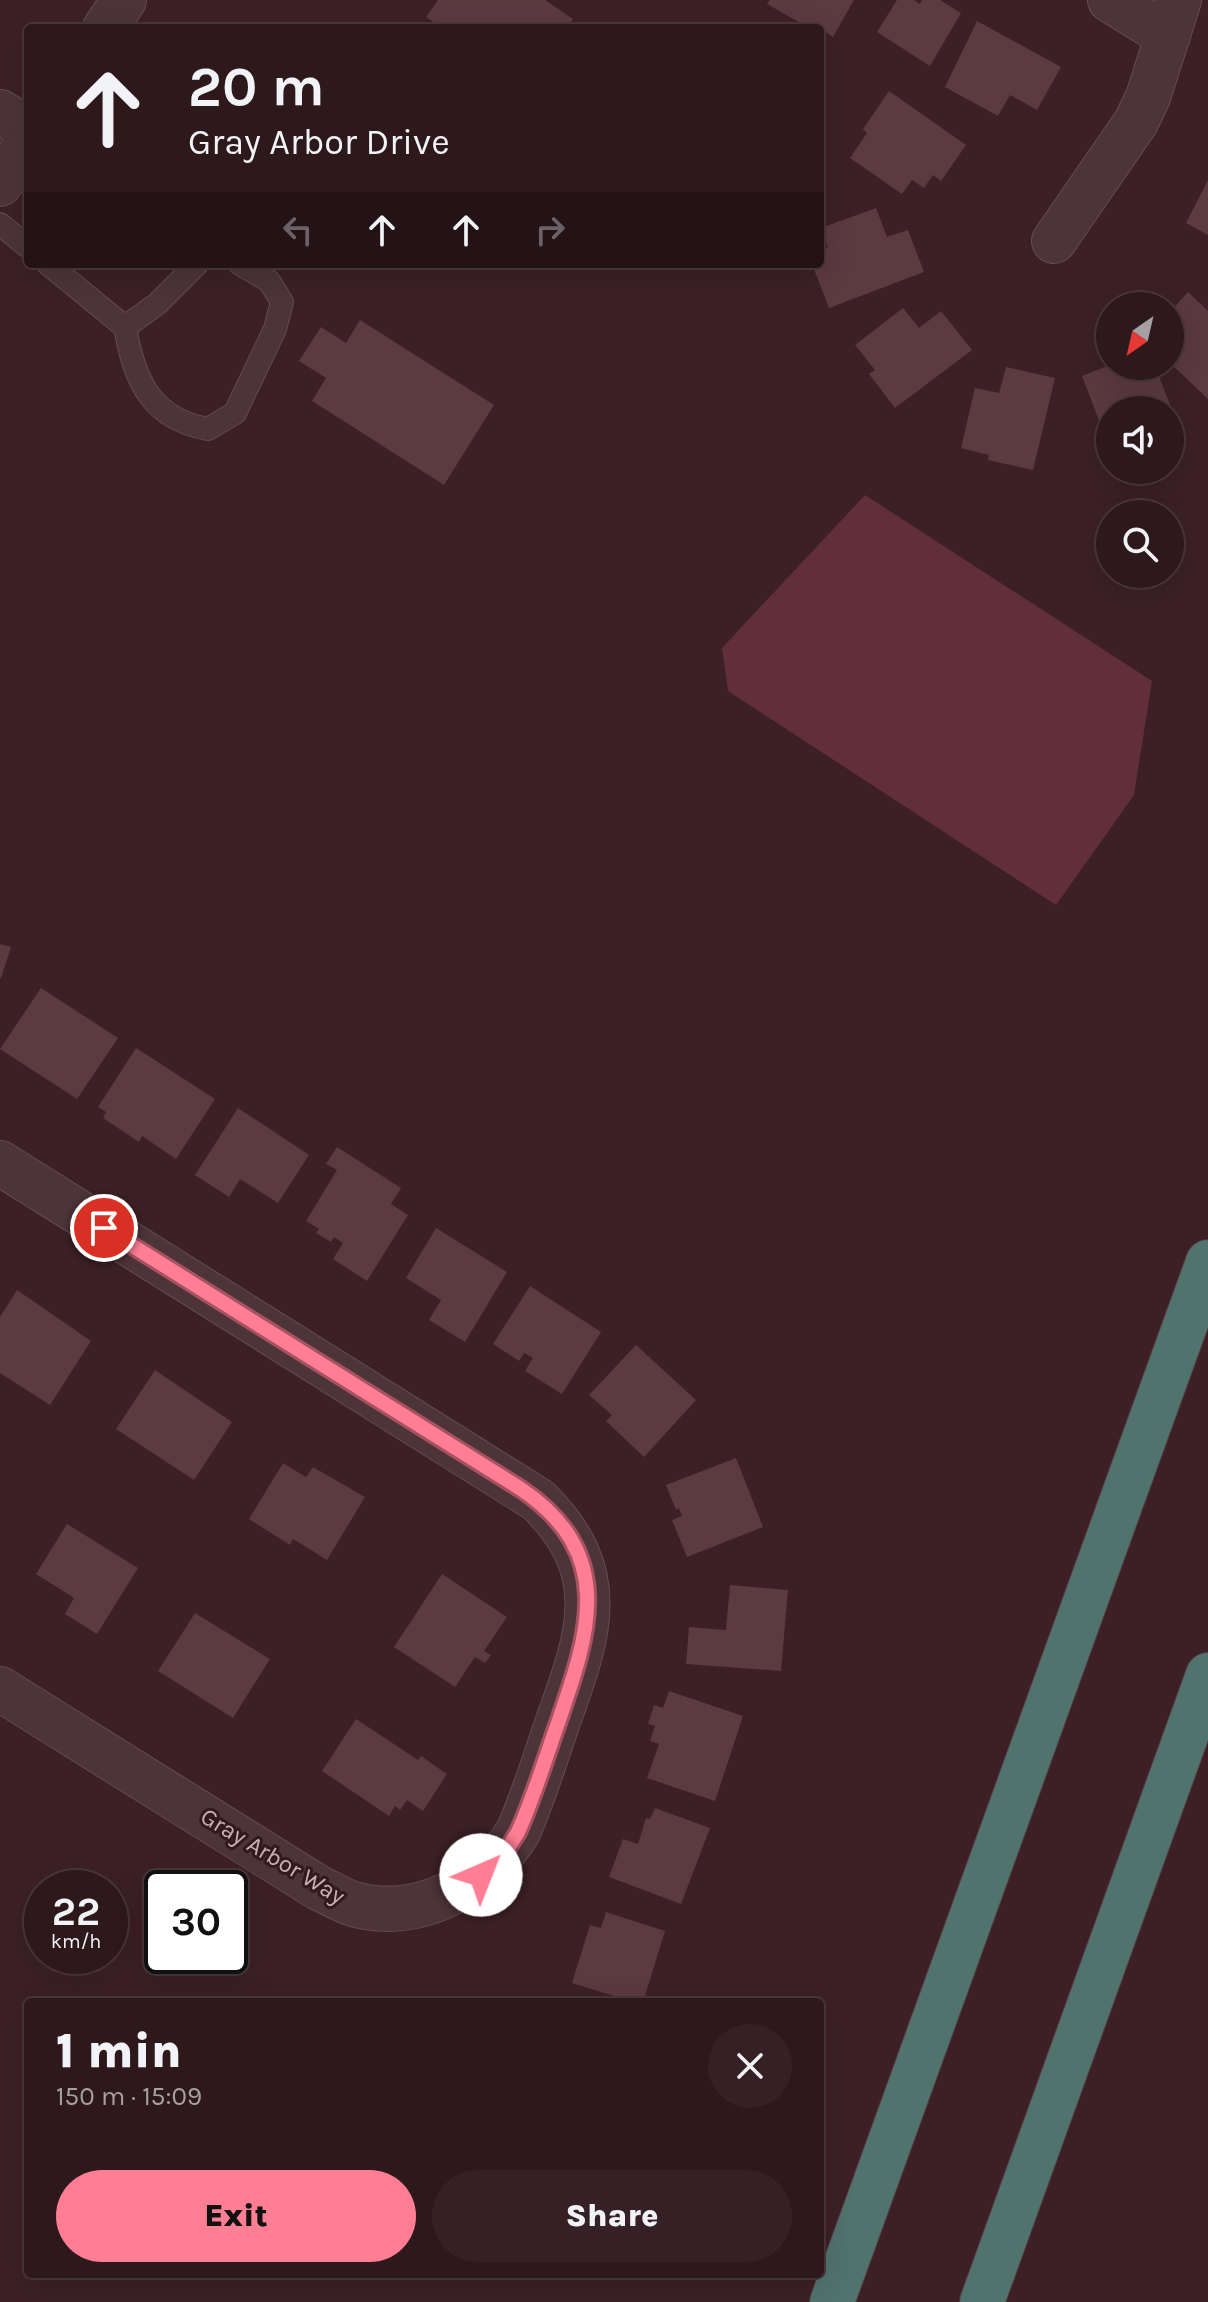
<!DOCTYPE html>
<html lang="en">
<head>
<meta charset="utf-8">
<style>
	:root { --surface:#2d181c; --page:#352125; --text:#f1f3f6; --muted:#a7a0a3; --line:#48373b; --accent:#ff7e93 }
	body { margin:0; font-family:Karla,sans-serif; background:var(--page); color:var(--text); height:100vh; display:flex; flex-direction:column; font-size:30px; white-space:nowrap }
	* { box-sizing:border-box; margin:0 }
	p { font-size:26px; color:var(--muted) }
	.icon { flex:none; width:44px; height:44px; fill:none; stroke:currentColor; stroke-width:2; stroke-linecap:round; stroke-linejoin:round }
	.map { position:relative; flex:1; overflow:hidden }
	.panel { position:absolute; left:24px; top:1998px; width:800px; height:280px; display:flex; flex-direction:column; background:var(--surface); border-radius:8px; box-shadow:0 8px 32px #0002,0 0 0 2px var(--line) }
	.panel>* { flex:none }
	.hud { position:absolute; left:24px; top:24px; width:800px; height:244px; border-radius:8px; box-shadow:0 8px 32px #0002,0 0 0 2px var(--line); background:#2d181c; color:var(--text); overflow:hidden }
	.needle { width:52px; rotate:214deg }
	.fabs { position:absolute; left:1096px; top:292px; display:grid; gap:16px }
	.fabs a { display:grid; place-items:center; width:88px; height:88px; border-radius:50%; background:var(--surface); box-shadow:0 8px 32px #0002,0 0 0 2px var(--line); font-size:40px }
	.speed { position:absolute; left:24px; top:1870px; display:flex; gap:16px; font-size:40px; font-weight:700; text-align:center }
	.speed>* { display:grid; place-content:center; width:104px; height:104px; border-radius:50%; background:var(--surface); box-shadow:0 8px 32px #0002,0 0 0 2px var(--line); line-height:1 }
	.speed small { font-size:20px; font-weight:400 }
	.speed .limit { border:4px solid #111; border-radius:12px; background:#fff; color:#111 }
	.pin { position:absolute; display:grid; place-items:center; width:68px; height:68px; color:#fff; margin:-34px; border:4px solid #fff; border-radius:50%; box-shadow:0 2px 8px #0007 }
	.me { position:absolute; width:88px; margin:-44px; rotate:44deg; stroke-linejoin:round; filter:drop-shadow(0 0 6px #0008) }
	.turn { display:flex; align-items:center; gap:28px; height:168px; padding:0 32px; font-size:36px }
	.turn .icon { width:104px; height:104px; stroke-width:2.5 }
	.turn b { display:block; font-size:56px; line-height:68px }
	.lanes { display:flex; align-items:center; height:76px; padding:0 32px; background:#0003; justify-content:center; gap:40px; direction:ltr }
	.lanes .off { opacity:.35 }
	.round { display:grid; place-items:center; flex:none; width:84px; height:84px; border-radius:42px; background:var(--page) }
	.summary { display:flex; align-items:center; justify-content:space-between; height:136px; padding:0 32px }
	h1 { font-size:48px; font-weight:800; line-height:60px }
	.button { display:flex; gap:16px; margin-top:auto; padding:16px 32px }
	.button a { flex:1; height:92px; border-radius:48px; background:var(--accent); color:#111; font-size:32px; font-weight:800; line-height:92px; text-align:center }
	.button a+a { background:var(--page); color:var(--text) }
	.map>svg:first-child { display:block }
	.water { fill:#612f39 }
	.building { fill:#5b3a40 }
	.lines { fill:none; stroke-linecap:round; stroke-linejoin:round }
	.service-casing { stroke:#644c51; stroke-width:24 }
	.minor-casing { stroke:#644c51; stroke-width:46 }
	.tertiary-casing { stroke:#644c51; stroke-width:46 }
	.motorway-casing { stroke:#543c41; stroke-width:46 }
	.service { stroke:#4c3439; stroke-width:22 }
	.minor { stroke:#4c3439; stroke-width:44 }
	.tertiary { stroke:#4c3439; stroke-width:44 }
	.motorway { stroke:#51736d; stroke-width:44 }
	.route-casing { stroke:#a65260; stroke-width:20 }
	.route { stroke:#ff7e93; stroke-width:14 }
	.labels { text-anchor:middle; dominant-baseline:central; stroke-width:6; stroke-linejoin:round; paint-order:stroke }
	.street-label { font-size:24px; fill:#c8afb4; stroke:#311a1e }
</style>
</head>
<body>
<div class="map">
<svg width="1208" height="2302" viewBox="0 0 1208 2302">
	<rect width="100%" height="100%" fill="#3c2026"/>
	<polygon class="water" points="865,495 1152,681 1134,795 1056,905 728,691 722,648"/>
	<g class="building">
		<polygon points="438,0 545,0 573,19 567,28 442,28 426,17"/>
		<polygon points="770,0 854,0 833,37 820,28 806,22 804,25 767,4"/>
		<polygon points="897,0 914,0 920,4 922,0 940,0 961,13 930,66 877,32"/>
		<polygon points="977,21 1061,67 1037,110 1010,95 998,116 945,87"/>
		<polygon points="889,91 966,145 941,181 933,175 924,188 912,180 902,194 850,158 867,133 863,129"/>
		<polygon points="1208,180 1208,235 1186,223"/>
		<polygon points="876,208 887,237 908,230 924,272 829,308 812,264 820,264 820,250 828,247 821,228"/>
		<polygon points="1188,292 1208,311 1208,399 1170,363 1170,338 1173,335 1170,331 1170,312"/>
		<polygon points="903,308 919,328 941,311 972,350 895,408 869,374 875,370 855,345"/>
		<polygon points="360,320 494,405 444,485 312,401 326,378 299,361 321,327 346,343"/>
		<polygon points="1110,365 1136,366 1139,374 1156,368 1176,421 1170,423 1170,410 1110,410 1110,449 1082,376"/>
		<polygon points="1006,367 1055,378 1033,470 988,460 989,455 961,448 975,388 999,393"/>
		<polygon points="0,944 11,947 1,978 0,978"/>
		<polygon points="41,988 118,1038 77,1099 0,1049"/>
		<polygon points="136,1048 215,1099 176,1159 142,1136 139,1142 103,1118 106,1112 98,1107"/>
		<polygon points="238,1108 309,1155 278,1203 240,1179 229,1197 195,1175"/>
		<polygon points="337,1147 401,1188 391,1204 408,1215 367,1281 333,1259 343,1243 334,1237 331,1242 316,1233 319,1229 306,1221 337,1170 326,1164"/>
		<polygon points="436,1228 507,1272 465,1342 429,1320 441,1300 406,1278"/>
		<polygon points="530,1286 601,1332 562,1394 525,1371 533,1358 524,1353 519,1361 493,1344"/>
		<polygon points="17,1290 91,1341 50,1405 0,1373 0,1317"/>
		<polygon points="636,1345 696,1400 644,1457 606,1421 612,1415 589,1395"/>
		<polygon points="155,1370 232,1422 194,1480 116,1429"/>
		<polygon points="736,1458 763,1527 687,1557 672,1520 682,1516 679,1508 676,1510 666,1485"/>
		<polygon points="283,1463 306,1477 313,1467 365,1497 327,1560 293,1539 290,1545 249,1519"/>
		<polygon points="67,1524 138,1568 97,1634 65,1614 74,1598 36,1574"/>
		<polygon points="442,1574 507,1617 484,1651 491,1655 485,1663 475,1657 455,1687 394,1647"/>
		<polygon points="730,1585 788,1590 781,1671 686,1664 689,1627 726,1630"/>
		<polygon points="195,1613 270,1659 233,1718 158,1671"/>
		<polygon points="669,1691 743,1716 715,1801 647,1778 659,1744 650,1741 655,1726 648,1724 654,1705 663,1708"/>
		<polygon points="356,1719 418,1760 421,1756 447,1774 423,1811 407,1800 400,1810 395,1806 389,1816 322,1771"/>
		<polygon points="655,1808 710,1828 681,1904 609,1877 623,1839 638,1844 646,1818 650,1819"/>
		<polygon points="606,1912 665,1931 643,2002 633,2002 572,1983 590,1925 601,1928"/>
	</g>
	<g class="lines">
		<defs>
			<g id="service">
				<polyline points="0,224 28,247"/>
				<path d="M48 264 125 327C134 380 151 419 208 429L235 413 275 329 282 302 269 281 240 264"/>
				<polyline points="125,327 157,304 197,264"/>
			</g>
			<g id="minor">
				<polyline points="1110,0 1168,36"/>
				<polyline points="0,112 28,129"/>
				<polyline points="1054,241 1136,122 1148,97 1179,0"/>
				<path d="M0 1163 538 1500C615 1575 587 1639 556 1727 544 1762 533 1798 518 1832 484 1886 418 1922 353 1904 342 1900 330 1893 319 1888L0 1689"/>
			</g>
			<g id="tertiary">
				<polyline points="105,28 124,0"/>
				<polyline points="0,184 28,142"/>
			</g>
			<g id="motorway">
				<polyline points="832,2302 1208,1262"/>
				<polyline points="982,2302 1208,1675"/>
			</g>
		</defs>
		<use href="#service" class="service-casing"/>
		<use href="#minor" class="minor-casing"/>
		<use href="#tertiary" class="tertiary-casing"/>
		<use href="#motorway" class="motorway-casing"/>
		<use href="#service" class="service"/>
		<use href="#minor" class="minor"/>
		<use href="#tertiary" class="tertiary"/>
		<use href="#motorway" class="motorway"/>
	</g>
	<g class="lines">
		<defs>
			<path id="route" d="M104 1228 521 1489C617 1554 589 1633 558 1723 545 1759 534 1797 518 1832L508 1848 481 1875"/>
		</defs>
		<use href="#route" class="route-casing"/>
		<use href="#route" class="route"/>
	</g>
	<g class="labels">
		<g class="street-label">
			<text transform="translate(273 1856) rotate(31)">Gray Arbor Way</text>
		</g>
	</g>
</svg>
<div class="fabs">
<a><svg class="needle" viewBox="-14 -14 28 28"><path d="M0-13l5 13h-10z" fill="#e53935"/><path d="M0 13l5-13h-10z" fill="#a7a0a3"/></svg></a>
<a><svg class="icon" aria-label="sound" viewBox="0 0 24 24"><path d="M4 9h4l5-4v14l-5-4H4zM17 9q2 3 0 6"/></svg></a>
<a><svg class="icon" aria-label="search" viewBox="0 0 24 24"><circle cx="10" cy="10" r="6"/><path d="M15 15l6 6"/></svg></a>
</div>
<div class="speed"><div>22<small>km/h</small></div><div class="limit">30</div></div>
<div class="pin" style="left:104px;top:1228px;background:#d93025"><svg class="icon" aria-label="arrive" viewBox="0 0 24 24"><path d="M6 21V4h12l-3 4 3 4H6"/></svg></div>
<svg class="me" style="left:481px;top:1875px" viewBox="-20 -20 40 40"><circle r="19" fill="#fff"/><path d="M0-13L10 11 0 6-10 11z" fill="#ff7e93"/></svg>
<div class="hud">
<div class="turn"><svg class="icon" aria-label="ahead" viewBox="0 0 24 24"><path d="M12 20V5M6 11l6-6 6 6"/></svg><div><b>20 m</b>Gray Arbor Drive</div></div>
<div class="lanes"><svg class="icon off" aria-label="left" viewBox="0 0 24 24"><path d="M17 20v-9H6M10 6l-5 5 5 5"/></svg><svg class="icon" aria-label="ahead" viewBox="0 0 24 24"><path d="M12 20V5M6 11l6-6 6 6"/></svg><svg class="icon" aria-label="ahead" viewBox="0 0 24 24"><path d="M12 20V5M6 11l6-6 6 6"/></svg><svg class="icon off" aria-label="right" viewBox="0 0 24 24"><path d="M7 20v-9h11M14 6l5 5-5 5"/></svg></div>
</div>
<section class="panel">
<div class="summary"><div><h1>1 min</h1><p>150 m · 15:09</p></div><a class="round"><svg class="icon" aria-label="close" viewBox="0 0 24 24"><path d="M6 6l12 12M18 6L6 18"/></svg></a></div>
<div class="button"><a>Exit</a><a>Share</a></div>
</section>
</div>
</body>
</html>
